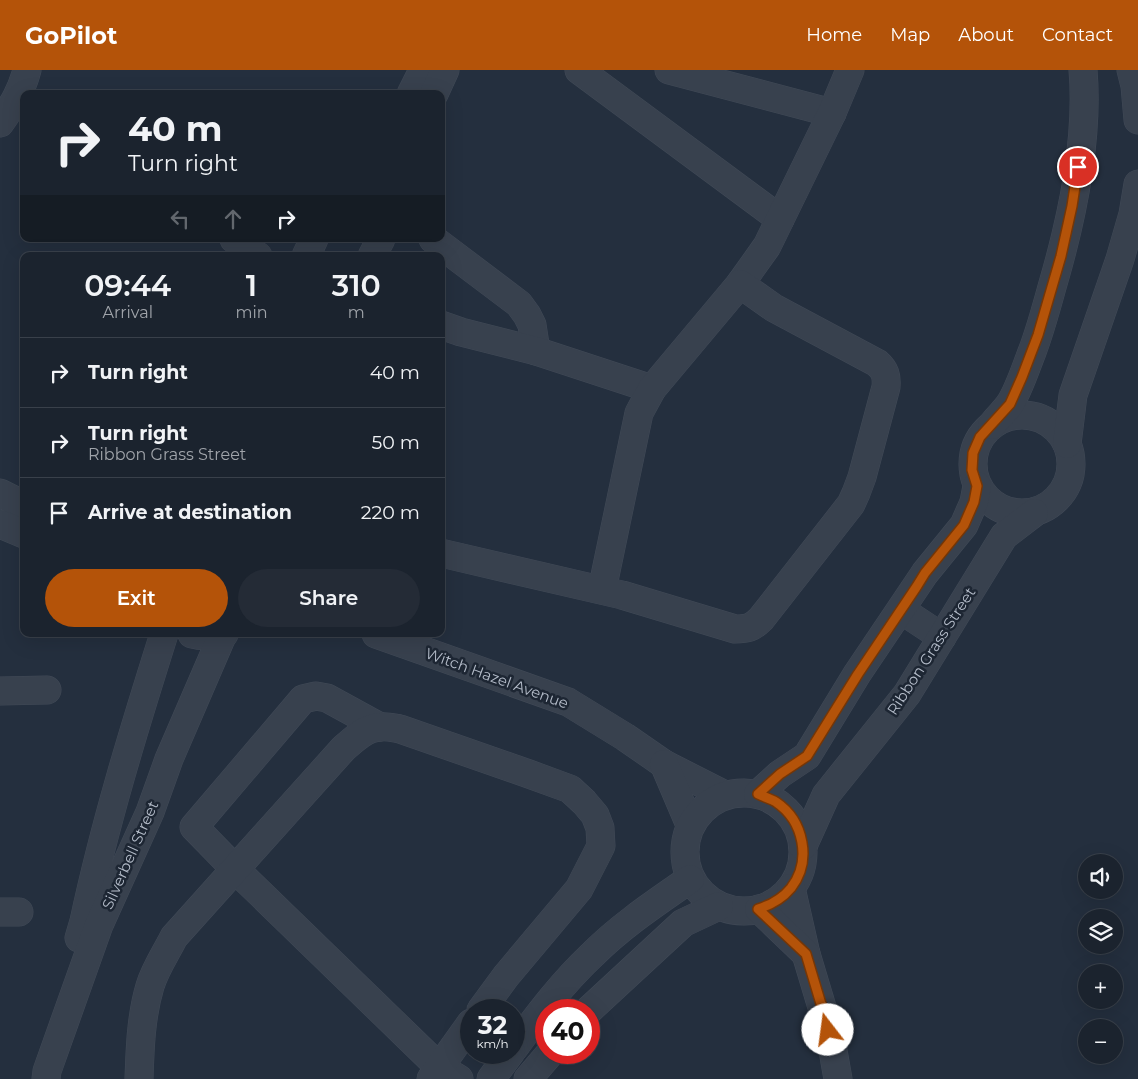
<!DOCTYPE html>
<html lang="en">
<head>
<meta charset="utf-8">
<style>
	:root { --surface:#1b232e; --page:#242b36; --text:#f1f3f6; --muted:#a0a4aa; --line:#39404a; --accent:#b45309 }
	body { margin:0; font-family:Montserrat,sans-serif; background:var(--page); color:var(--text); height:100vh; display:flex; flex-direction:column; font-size:19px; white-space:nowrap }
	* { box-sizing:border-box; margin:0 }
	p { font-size:16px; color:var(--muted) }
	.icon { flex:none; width:28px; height:28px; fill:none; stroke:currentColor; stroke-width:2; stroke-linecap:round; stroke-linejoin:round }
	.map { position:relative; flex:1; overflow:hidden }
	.details { position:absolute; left:20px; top:182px; width:425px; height:385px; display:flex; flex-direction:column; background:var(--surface); border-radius:10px; box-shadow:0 5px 20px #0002,0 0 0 1px var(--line) }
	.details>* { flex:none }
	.banner { position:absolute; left:20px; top:20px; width:425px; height:152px; border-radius:10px; box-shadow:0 5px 20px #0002,0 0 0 1px var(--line); background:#1b232e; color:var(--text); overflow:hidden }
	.buttons { position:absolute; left:1078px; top:784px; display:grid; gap:10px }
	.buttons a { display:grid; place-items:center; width:45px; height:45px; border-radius:50%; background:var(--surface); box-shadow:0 5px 20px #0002,0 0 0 1px var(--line); font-size:25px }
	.speed { position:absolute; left:460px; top:929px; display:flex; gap:10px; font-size:25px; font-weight:700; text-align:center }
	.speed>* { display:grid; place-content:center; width:65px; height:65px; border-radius:50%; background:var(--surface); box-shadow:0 5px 20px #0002,0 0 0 1px var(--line); line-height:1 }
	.speed small { font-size:12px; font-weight:400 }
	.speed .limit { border:8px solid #d22; background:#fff; color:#111 }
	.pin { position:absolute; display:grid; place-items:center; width:42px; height:42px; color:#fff; margin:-21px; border:2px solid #fff; border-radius:50%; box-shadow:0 1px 5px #0007 }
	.me { position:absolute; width:55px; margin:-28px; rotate:345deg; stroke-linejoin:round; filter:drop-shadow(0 0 4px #0008) }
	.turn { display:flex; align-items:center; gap:18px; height:105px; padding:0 25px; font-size:22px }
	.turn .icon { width:65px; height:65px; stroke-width:2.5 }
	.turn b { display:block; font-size:35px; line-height:42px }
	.lanes { display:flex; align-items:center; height:48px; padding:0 25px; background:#0003; justify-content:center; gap:25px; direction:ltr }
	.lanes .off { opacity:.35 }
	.eta { display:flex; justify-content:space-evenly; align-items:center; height:85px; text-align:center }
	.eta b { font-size:30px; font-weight:600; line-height:35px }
	.button { display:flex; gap:10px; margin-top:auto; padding:10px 25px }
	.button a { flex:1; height:58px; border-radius:30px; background:var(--accent); color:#fff; font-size:20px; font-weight:600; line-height:58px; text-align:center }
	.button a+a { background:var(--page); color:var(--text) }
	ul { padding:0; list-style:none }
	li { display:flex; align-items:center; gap:15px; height:70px; padding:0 25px; border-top:1px solid var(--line) }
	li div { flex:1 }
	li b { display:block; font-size:19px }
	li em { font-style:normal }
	header { display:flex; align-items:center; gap:30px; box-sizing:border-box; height:70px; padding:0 25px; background:var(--accent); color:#fff }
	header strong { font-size:24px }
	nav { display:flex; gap:28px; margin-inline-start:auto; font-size:18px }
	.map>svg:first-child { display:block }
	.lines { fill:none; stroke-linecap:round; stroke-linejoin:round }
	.minor-casing { stroke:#414a57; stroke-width:29 }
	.minor { stroke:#38414e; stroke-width:28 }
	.route-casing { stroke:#753606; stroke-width:12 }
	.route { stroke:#b45309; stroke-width:9 }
	.labels { text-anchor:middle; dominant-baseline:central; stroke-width:5; stroke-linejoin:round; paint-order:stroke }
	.street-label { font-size:15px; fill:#b4bcc9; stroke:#1d2633 }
</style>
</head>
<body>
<header>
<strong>GoPilot</strong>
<nav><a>Home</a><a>Map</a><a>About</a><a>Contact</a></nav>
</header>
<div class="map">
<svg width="1138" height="1009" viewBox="0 0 1138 1009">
	<rect width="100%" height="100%" fill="#242f3e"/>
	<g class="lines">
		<defs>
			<g id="minor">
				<polyline points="579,0 780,149"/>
				<polyline points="669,0 832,43"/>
				<polyline points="1131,0 1135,16 1138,50"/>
				<polyline points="411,24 423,0"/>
				<polyline points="434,24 445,0"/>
				<path d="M0 53C13 35 21 22 27 0"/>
				<polyline points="234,169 258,186"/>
				<polyline points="433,169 519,234 527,245 532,255 536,281"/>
				<polyline points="306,186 314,169"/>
				<polyline points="372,186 381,169"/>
				<polyline points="740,214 767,176 832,43 850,0"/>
				<polyline points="441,255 461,262 536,281 652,319"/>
				<circle cx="1022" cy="394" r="49"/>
				<path d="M992 355C997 348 1004 342 1009 335 1018 322 1026 297 1032 282 1040 261 1046 239 1052 217 1072 149 1089 71 1083 0"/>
				<polyline points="1067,374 1073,325 1120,189 1133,144 1138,114"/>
				<polyline points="0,423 24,435"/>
				<polyline points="0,454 24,464"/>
				<path d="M441 483 622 525 735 559C747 559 752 558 761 549L851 434 856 423 862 407 886 317C887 306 885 300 877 293L774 238 740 214 652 319 646 330 639 343 602 520"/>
				<polyline points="901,540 942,567"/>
				<path d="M192 564C203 567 213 566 224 564"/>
				<polyline points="376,564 568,632 625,667 664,694 725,725"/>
				<polyline points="0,621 47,620"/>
				<polyline points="380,657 327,628 316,626 303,629 194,757 236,800 439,997 459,1009"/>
				<polyline points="664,694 690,755"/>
				<circle cx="744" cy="782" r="59"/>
				<polyline points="758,724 780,704 807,686 857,604 925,503 964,455 974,432 977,416"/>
				<polyline points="803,776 826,725 907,624 1004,466 1034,443"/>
				<polyline points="791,818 806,884 824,944 832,975 838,1009"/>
				<polyline points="759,839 806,884"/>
				<polyline points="0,842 19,842"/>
				<path d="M79 868 84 851C105 753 134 659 164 564"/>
				<polyline points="589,940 683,853 719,836"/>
				<path d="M514 978C538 945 563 912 593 884 622 855 657 832 690 809"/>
				<polyline points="46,1009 47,1001 99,855 150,742 169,689 223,564"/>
				<path d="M139 1009C140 978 141 946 150 916 155 899 166 883 174 867L343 679C353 670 365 658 380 657 386 656 394 658 400 659L529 704 570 719 584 732 595 745 600 758 601 776 579 819 506 906 481 940"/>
				<polyline points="431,1009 471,953"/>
				<polyline points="491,1009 511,982"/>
				<polyline points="528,1009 551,982"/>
			</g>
		</defs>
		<use href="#minor" class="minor-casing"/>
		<use href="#minor" class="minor"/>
	</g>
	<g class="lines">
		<defs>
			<path id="route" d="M828 960 824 944 806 884 758 839C771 835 782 829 791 818 812 791 804 751 776 732 771 729 764 727 758 724L780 704 807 686 858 604 917 516 925 503 964 455 974 432 977 416 972 400 973 383 980 367 1010 334 1022 307 1038 265 1061 186 1072 136 1078 97"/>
		</defs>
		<use href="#route" class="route-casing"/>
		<use href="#route" class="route"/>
	</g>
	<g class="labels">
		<g class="street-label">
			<text transform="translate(931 581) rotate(-57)">Ribbon Grass Street</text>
			<text transform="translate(497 608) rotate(20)">Witch Hazel Avenue</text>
			<text transform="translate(130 785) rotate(-66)">Silverbell Street</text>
		</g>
	</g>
</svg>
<div class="buttons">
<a><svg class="icon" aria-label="sound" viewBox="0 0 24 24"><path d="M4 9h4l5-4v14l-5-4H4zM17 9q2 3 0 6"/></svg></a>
<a><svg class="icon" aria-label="layers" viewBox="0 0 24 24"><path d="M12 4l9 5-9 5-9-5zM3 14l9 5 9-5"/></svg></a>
<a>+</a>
<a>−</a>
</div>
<div class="speed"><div>32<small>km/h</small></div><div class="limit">40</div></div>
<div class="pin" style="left:1078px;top:97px;background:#d93025"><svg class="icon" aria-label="arrive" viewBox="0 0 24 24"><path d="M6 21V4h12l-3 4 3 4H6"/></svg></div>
<svg class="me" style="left:828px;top:960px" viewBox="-20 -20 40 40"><circle r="19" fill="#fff"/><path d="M0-13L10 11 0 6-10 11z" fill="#b45309"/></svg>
<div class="banner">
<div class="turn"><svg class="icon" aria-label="right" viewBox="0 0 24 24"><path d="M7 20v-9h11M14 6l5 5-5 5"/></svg><div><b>40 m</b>Turn right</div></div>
<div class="lanes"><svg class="icon off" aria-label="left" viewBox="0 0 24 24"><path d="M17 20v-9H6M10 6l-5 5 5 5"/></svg><svg class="icon off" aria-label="ahead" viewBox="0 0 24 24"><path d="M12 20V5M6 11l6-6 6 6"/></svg><svg class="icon" aria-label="right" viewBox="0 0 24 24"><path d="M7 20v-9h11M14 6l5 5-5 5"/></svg></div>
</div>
<section class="details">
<div class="eta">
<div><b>09:44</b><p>Arrival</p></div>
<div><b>1</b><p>min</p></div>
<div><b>310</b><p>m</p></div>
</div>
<ul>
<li><svg class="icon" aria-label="right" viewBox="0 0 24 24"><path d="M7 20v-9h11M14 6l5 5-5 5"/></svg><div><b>Turn right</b></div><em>40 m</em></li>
<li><svg class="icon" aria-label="right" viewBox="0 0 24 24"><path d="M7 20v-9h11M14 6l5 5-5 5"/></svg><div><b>Turn right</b><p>Ribbon Grass Street</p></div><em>50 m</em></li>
<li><svg class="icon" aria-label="arrive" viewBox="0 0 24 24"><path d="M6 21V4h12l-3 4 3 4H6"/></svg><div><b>Arrive at destination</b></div><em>220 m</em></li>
</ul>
<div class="button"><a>Exit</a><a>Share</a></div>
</section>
</div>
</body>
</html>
